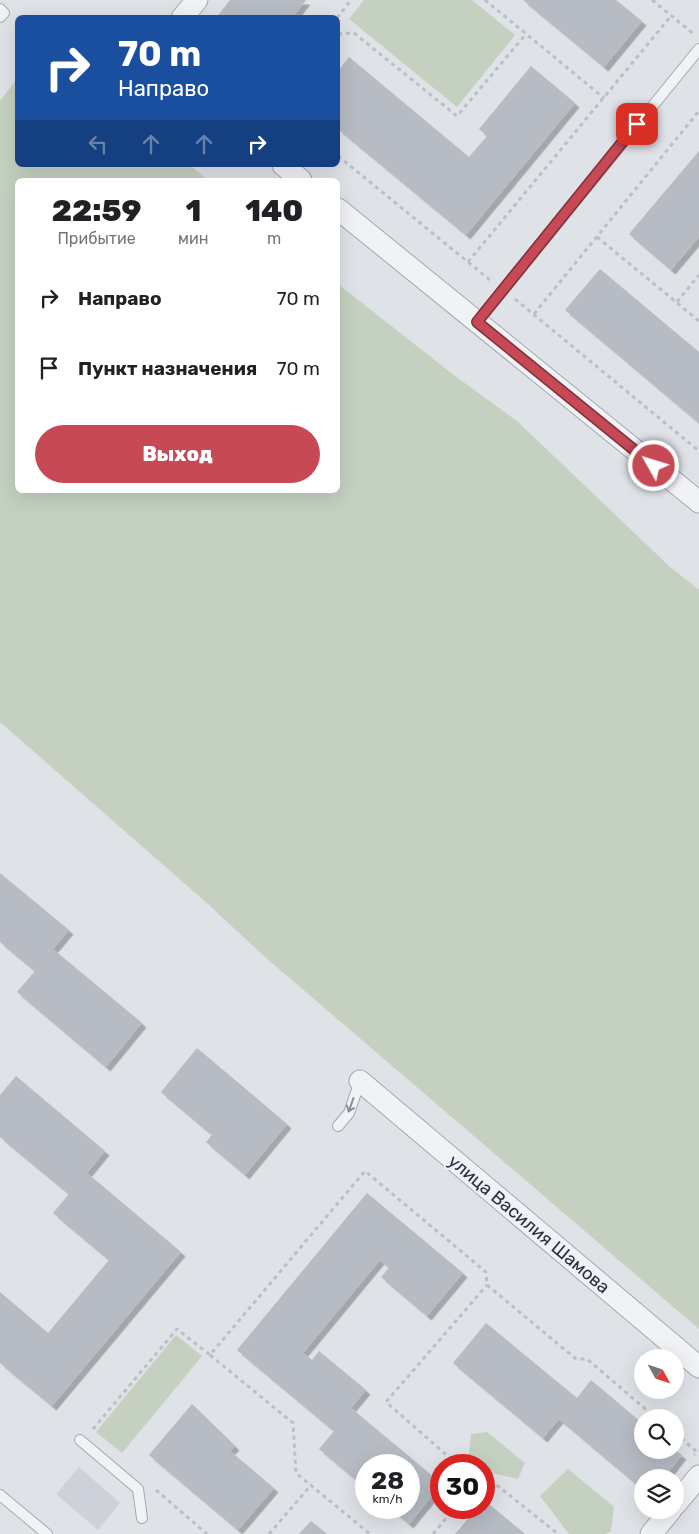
<!DOCTYPE html>
<html lang="ru">
<head>
<meta charset="utf-8">
<style>
	:root { --surface:#fff; --page:#f6f6f6; --text:#202124; --muted:#757577; --accent:#c74956 }
	body { margin:0; font-family:Rubik,sans-serif; background:var(--page); color:var(--text); height:100vh; display:flex; flex-direction:column; font-size:19px; white-space:nowrap }
	* { box-sizing:border-box; margin:0 }
	p { font-size:16px; color:var(--muted) }
	.icon { flex:none; width:28px; height:28px; fill:none; stroke:currentColor; stroke-width:2; stroke-linecap:round; stroke-linejoin:round }
	.map { position:relative; flex:1; overflow:hidden }
	.details { position:absolute; left:15px; top:178px; width:325px; height:315px; display:flex; flex-direction:column; background:var(--surface); border-radius:8px; box-shadow:0 5px 20px #0002 }
	.details>* { flex:none }
	.top-card { position:absolute; left:15px; top:15px; width:325px; height:152px; border-radius:8px; box-shadow:0 5px 20px #0002; background:#1a4fa0; color:#fff; overflow:hidden }
	.needle { width:32px; rotate:130deg }
	.tools { position:absolute; left:634px; top:1349px; display:grid; gap:10px }
	.tools a { display:grid; place-items:center; width:50px; height:50px; border-radius:50%; background:var(--surface); box-shadow:0 5px 20px #0002; font-size:25px }
	.speed { position:absolute; left:355px; top:1454px; display:flex; gap:10px; font-size:25px; font-weight:700; text-align:center }
	.speed>* { display:grid; place-content:center; width:65px; height:65px; border-radius:50%; background:var(--surface); box-shadow:0 5px 20px #0002; line-height:1 }
	.speed small { font-size:12px; font-weight:400 }
	.speed .limit { border:8px solid #d22; background:#fff; color:#111 }
	.pin { position:absolute; display:grid; place-items:center; width:42px; height:42px; color:#fff; margin:-21px; border-radius:10px; box-shadow:0 2px 8px #0006 }
	.me { position:absolute; width:55px; margin:-28px; rotate:309deg; stroke-linejoin:round; filter:drop-shadow(0 0 4px #0008) }
	.turn { display:flex; align-items:center; gap:18px; height:105px; padding:0 20px; font-size:22px }
	.turn .icon { width:65px; height:65px; stroke-width:2.5 }
	.turn b { display:block; font-size:35px; line-height:42px }
	.lanes { display:flex; align-items:center; height:48px; padding:0 20px; background:#0003; justify-content:center; gap:25px; direction:ltr }
	.lanes .off { opacity:.35 }
	.eta { display:flex; justify-content:space-evenly; align-items:center; height:85px; text-align:center }
	.eta b { font-size:30px; font-weight:800; line-height:35px }
	.button { display:flex; gap:10px; margin-top:auto; padding:10px 20px }
	.button a { flex:1; height:58px; border-radius:30px; background:var(--accent); color:#fff; font-size:20px; font-weight:800; line-height:58px; text-align:center }
	ul { padding:0; list-style:none }
	li { display:flex; align-items:center; gap:15px; height:70px; padding:0 20px }
	li div { flex:1 }
	li b { display:block; font-size:19px }
	li em { font-style:normal }
	.map>svg:first-child { display:block }
	.built { fill:#cdd1d9 }
	.green { fill:#c4d1c0 }
	.building { fill:#b6bbc4; filter:url(#shadow) }
	.lines { fill:none; stroke-linecap:round; stroke-linejoin:round }
	.lane-casing { stroke:#a4a9b1; stroke-width:12 }
	.street-casing { stroke:#a4a9b1; stroke-width:23 }
	.path { stroke:#bdbfc6; stroke-width:3; stroke-dasharray:4 4; stroke-linecap:butt }
	.lane { stroke:#f1f2f6; stroke-width:10 }
	.street { stroke:#f1f2f6; stroke-width:21 }
	.oneway { stroke:#8c909a }
	.route-casing { stroke:#812f38; stroke-width:12 }
	.route { stroke:#c74956; stroke-width:9 }
	.labels { text-anchor:middle; dominant-baseline:central; stroke-width:4; stroke-linejoin:round; paint-order:stroke }
	.street-label { font-size:18px; fill:#282f3d; stroke:#eef1f5 }
</style>
</head>
<body>
<div class="map">
<svg width="699" height="1534" viewBox="0 0 699 1534">
	<defs>
		<filter id="shadow"><feDropShadow dx="4.5" dy="4.5" stdDeviation="0" flood-color="#0004"/></filter>
	</defs>
	<rect width="100%" height="100%" fill="#dfe2e7"/>
	<polygon class="built" points="79,1467 120,1503 98,1530 56,1494"/>
	<g class="green">
		<polygon points="364,0 472,0 515,35 457,107 349,19"/>
		<polygon points="17,79 18,165 190,165 208,180 18,180 18,490 338,490 338,284 455,376 517,421 669,566 699,590 699,1329 265,957 208,904 0,722 0,101"/>
		<polygon points="176,1335 202,1356 122,1453 96,1432"/>
		<polygon points="487,1432 525,1463 518,1479 484,1471 484,1465 468,1465 471,1434"/>
		<polygon points="568,1469 614,1507 611,1531 605,1534 569,1534 540,1496"/>
	</g>
	<g class="building">
		<polygon points="230,0 306,0 292,18 216,18"/>
		<polygon points="523,0 616,0 642,21 604,67"/>
		<polygon points="349,57 469,157 487,136 479,129 531,66 575,103 466,235 338,129 338,71"/>
		<polygon points="699,151 699,237 671,270 629,234"/>
		<polygon points="600,269 699,352 699,423 565,310"/>
		<polygon points="0,873 69,930 53,949 142,1023 106,1067 17,992 35,971 0,942"/>
		<polygon points="197,1048 287,1124 245,1175 206,1142 212,1135 161,1092"/>
		<polygon points="16,1076 105,1151 87,1173 181,1252 52,1406 0,1363 0,1292 48,1333 109,1260 53,1213 69,1194 0,1137 0,1095"/>
		<polygon points="367,1193 463,1273 427,1316 381,1277 389,1268 380,1260 303,1353 312,1360 319,1351 366,1390 351,1408 441,1483 441,1485 409,1524 390,1508 409,1508 409,1465 366,1465 366,1488 319,1449 334,1431 237,1350"/>
		<polygon points="486,1323 577,1398 591,1380 642,1423 642,1450 675,1450 682,1455 664,1478 642,1478 642,1489 559,1419 543,1438 453,1363"/>
		<polygon points="192,1404 235,1446 230,1451 274,1488 238,1530 149,1455"/>
		<polygon points="484,1500 525,1534 455,1534 477,1508 484,1508"/>
		<polygon points="311,1521 327,1534 299,1534"/>
	</g>
	<g class="lines">
		<defs>
			<g id="lane">
				<polyline points="0,9 4,13 0,17"/>
				<polyline points="477,322 699,49"/>
				<polyline points="338,1126 349,1113 360,1081"/>
				<polyline points="80,1440 138,1489 142,1518"/>
				<polyline points="0,1495 47,1534"/>
			</g>
			<g id="street">
				<polyline points="182,18 197,0"/>
				<polyline points="283,165 301,180"/>
				<polyline points="338,209 699,502"/>
				<polyline points="360,1081 699,1367"/>
				<polyline points="675,1505 699,1476"/>
				<polyline points="651,1534 671,1510"/>
			</g>
		</defs>
		<use href="#lane" class="lane-casing"/>
		<use href="#street" class="street-casing"/>
		<g class="path">
			<polyline points="485,0 604,98"/>
			<polyline points="652,0 695,35"/>
			<polyline points="337,18 351,0"/>
			<polyline points="338,34 354,33 457,116 526,34"/>
			<polyline points="338,156 490,280"/>
			<polyline points="597,237 699,321"/>
			<polyline points="468,262 671,16"/>
			<polyline points="515,299 699,451"/>
			<polyline points="677,302 699,275"/>
			<polyline points="534,314 699,111"/>
			<polyline points="210,1355 293,1423 296,1473 370,1534"/>
			<polyline points="93,1429 177,1329 210,1355 365,1171 486,1272 487,1285 576,1359 587,1359 656,1418"/>
			<polyline points="675,1433 697,1452 694,1455"/>
			<polyline points="458,1465 386,1402 487,1285"/>
			<polyline points="484,1475 558,1534"/>
			<polyline points="156,1490 207,1534"/>
			<polyline points="269,1534 311,1485"/>
			<polyline points="433,1534 455,1508"/>
		</g>
		<use href="#lane" class="lane"/>
		<use href="#street" class="street"/>
	</g>
	<defs><path id="oneway-shaft" d="M-6 0H5M1.5-3L5.5 0L1.5 3" fill="none" stroke-width="1.6" stroke-linecap="round" stroke-linejoin="round" transform="scale(1.25)"/></defs>
	<use class="oneway" href="#oneway-shaft" transform="translate(351 1105) rotate(110)"/>
	<g class="lines">
		<defs>
			<polyline id="route" points="637,124 477,322 654,466"/>
		</defs>
		<use href="#route" class="route-casing"/>
		<use href="#route" class="route"/>
	</g>
	<g class="labels">
		<g class="street-label">
			<text transform="translate(529 1224) rotate(40)">улица Василия Шамова</text>
		</g>
	</g>
</svg>
<div class="tools">
<a><svg class="needle" viewBox="-14 -14 28 28"><path d="M0-13l5 13h-10z" fill="#e53935"/><path d="M0 13l5-13h-10z" fill="#757577"/></svg></a>
<a><svg class="icon" aria-label="search" viewBox="0 0 24 24"><circle cx="10" cy="10" r="6"/><path d="M15 15l6 6"/></svg></a>
<a><svg class="icon" aria-label="layers" viewBox="0 0 24 24"><path d="M12 4l9 5-9 5-9-5zM3 14l9 5 9-5"/></svg></a>
</div>
<div class="speed"><div>28<small>km/h</small></div><div class="limit">30</div></div>
<div class="pin" style="left:637px;top:124px;background:#d93025"><svg class="icon" aria-label="arrive" viewBox="0 0 24 24"><path d="M6 21V4h12l-3 4 3 4H6"/></svg></div>
<svg class="me" style="left:654px;top:466px" viewBox="-20 -20 40 40"><circle r="17" fill="#c74956" stroke="#fff" stroke-width="3"/><path d="M0-11L8 9 0 5-8 9z" fill="#fff"/></svg>
<div class="top-card">
<div class="turn"><svg class="icon" aria-label="right" viewBox="0 0 24 24"><path d="M7 20v-9h11M14 6l5 5-5 5"/></svg><div><b>70 m</b>Направо</div></div>
<div class="lanes"><svg class="icon off" aria-label="left" viewBox="0 0 24 24"><path d="M17 20v-9H6M10 6l-5 5 5 5"/></svg><svg class="icon off" aria-label="ahead" viewBox="0 0 24 24"><path d="M12 20V5M6 11l6-6 6 6"/></svg><svg class="icon off" aria-label="ahead" viewBox="0 0 24 24"><path d="M12 20V5M6 11l6-6 6 6"/></svg><svg class="icon" aria-label="right" viewBox="0 0 24 24"><path d="M7 20v-9h11M14 6l5 5-5 5"/></svg></div>
</div>
<section class="details">
<div class="eta">
<div><b>22:59</b><p>Прибытие</p></div>
<div><b>1</b><p>мин</p></div>
<div><b>140</b><p>m</p></div>
</div>
<ul>
<li><svg class="icon" aria-label="right" viewBox="0 0 24 24"><path d="M7 20v-9h11M14 6l5 5-5 5"/></svg><div><b>Направо</b></div><em>70 m</em></li>
<li><svg class="icon" aria-label="arrive" viewBox="0 0 24 24"><path d="M6 21V4h12l-3 4 3 4H6"/></svg><div><b>Пункт назначения</b></div><em>70 m</em></li>
</ul>
<div class="button"><a>Выход</a></div>
</section>
</div>
</body>
</html>
